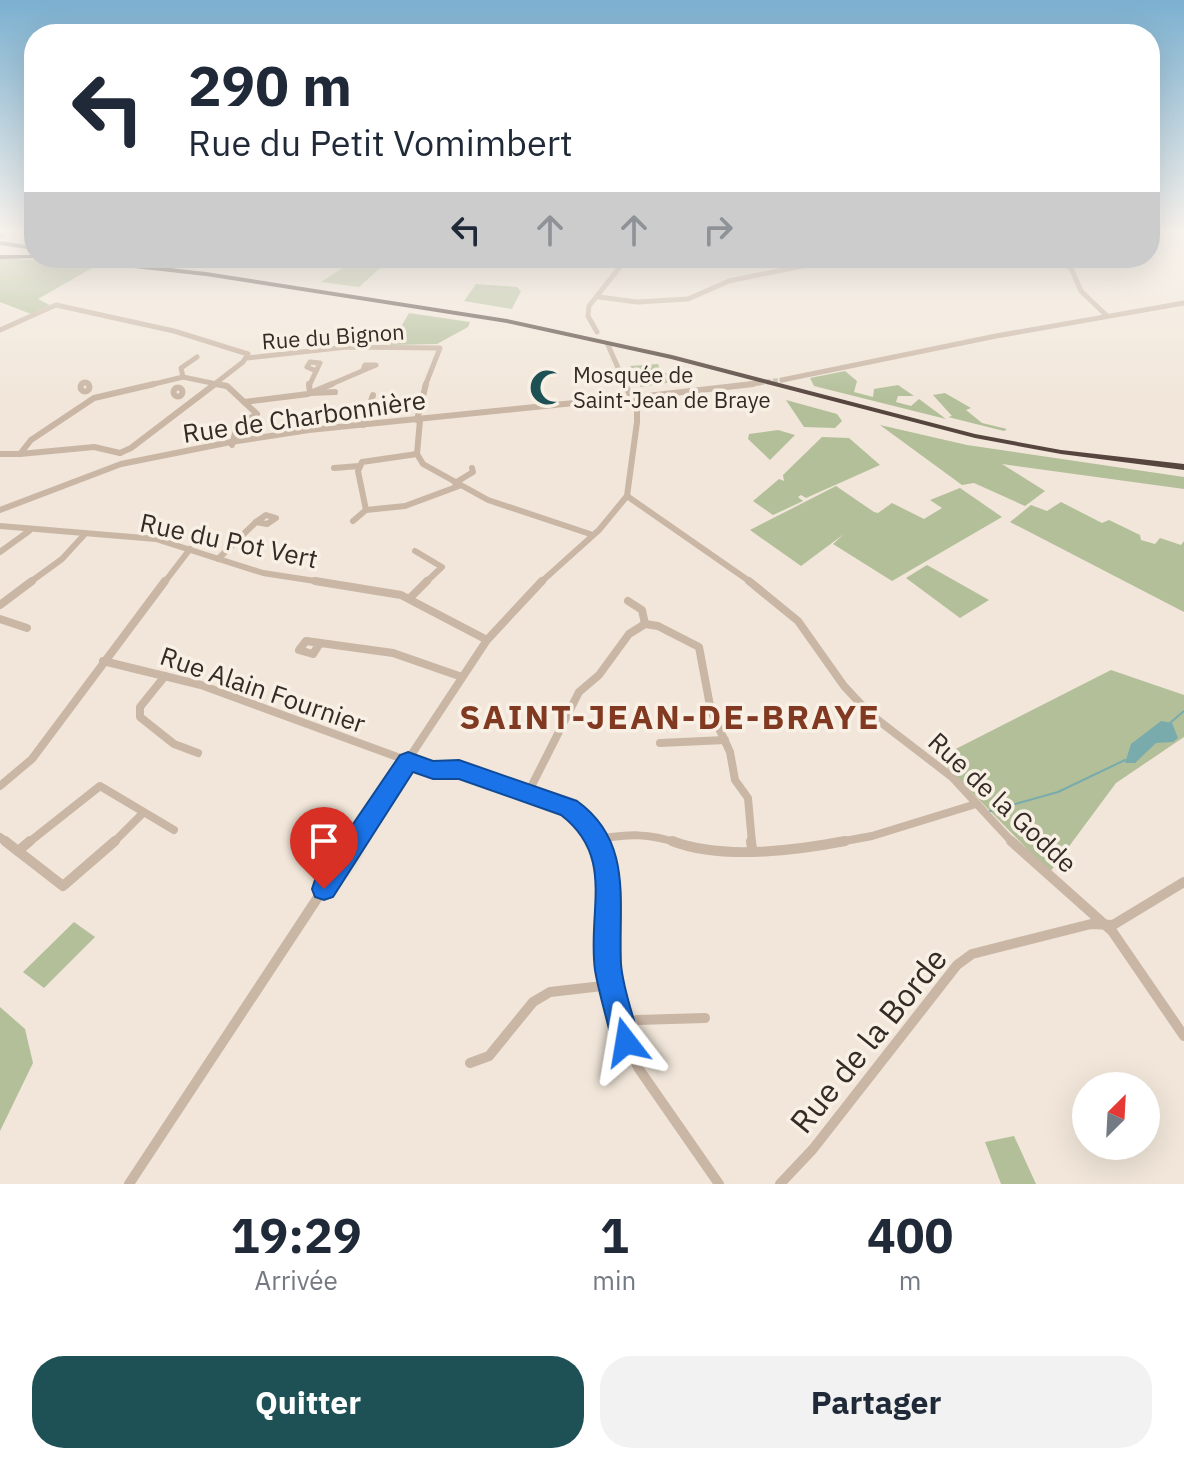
<!DOCTYPE html>
<html lang="fr">
<head>
<meta charset="utf-8">
<style>
	:root { --surface:#fff; --page:#f2f2f3; --text:#1f2937; --muted:#747a83; --accent:#1d5155 }
	body { margin:0; font-family:"IBM Plex Sans",sans-serif; background:var(--page); color:var(--text); height:100vh; display:flex; flex-direction:column; font-size:30px; white-space:nowrap }
	* { box-sizing:border-box; margin:0 }
	p { font-size:26px; color:var(--muted) }
	.icon { flex:none; width:44px; height:44px; fill:none; stroke:currentColor; stroke-width:2; stroke-linecap:round; stroke-linejoin:round }
	.map { position:relative; height:1184px; overflow:hidden }
	.side { display:flex; flex-direction:column; background:var(--surface); flex:1 }
	.side>* { flex:none }
	.hud { position:absolute; left:24px; top:24px; width:1136px; height:244px; border-radius:32px; box-shadow:0 8px 32px #0002; background:#fff; color:var(--text); overflow:hidden }
	.needle { width:52px; rotate:24deg }
	.fabs { position:absolute; left:1072px; top:1072px; display:grid; gap:16px }
	.fabs a { display:grid; place-items:center; width:88px; height:88px; border-radius:50%; background:var(--surface); box-shadow:0 8px 32px #0002; font-size:40px }
	.pin { position:absolute; display:grid; place-items:center; width:68px; height:68px; color:#fff; margin:-82px -34px; border-radius:50% 50% 50% 0; rotate:-45deg; box-shadow:0 0 8px #0007 }
	.pin .icon { rotate:45deg }
	.me { position:absolute; width:88px; margin:-44px; rotate:346deg; stroke-linejoin:round; filter:drop-shadow(0 0 6px #0008) }
	.turn { display:flex; align-items:center; gap:28px; height:168px; padding:0 32px; font-size:36px }
	.turn .icon { width:104px; height:104px; stroke-width:2.5 }
	.turn b { display:block; font-size:56px; line-height:68px }
	.lanes { display:flex; align-items:center; height:76px; padding:0 32px; background:#0003; justify-content:center; gap:40px; direction:ltr }
	.lanes .off { opacity:.35 }
	.eta { display:flex; justify-content:space-evenly; align-items:center; height:136px; text-align:center }
	.eta b { font-size:48px; font-weight:800; line-height:56px }
	.cta { display:flex; gap:16px; margin-top:auto; padding:16px 32px }
	.cta a { flex:1; height:92px; border-radius:32px; background:var(--accent); color:#fff; font-size:32px; font-weight:800; line-height:92px; text-align:center }
	.cta a+a { background:var(--page); color:var(--text) }
	.map>svg:first-child { display:block }
	.green { fill:#b2bf99 }
	.water { fill:#79abad }
	.lines { fill:none; stroke-linecap:round; stroke-linejoin:round }
	.stream { stroke:#79abad; stroke-width:2 }
	.minor-tunnel { stroke:#cbc1b5; stroke-width:5; stroke-dasharray:5 2; stroke-linecap:butt }
	.minor-far3 { stroke:#c9b6a5; stroke-width:5 }
	.minor-far2 { stroke:#c9b6a5; stroke-width:6 }
	.minor-far1 { stroke:#c9b6a5; stroke-width:8 }
	.minor { stroke:#c9b6a5; stroke-width:10 }
	.major { stroke:#766258; stroke-width:6 }
	.highway { fill:#55453e; fill-rule:evenodd }
	.route { fill:#1a73e8; stroke:#114b97; stroke-width:2 }
	.labels { text-anchor:middle; dominant-baseline:central; stroke-width:7; stroke-linejoin:round; paint-order:stroke }
	.far-street-label { font-size:22px; fill:#342b26; stroke:#f9f0e5 }
	.far-poi-label { font-size:22px; fill:#342b26; stroke:#f9f0e5; text-anchor:start }
	.street-label { font-size:26px; fill:#342b26; stroke:#f9f0e5 }
	.near-street-label { font-size:32px; fill:#342b26; stroke:#f9f0e5 }
	.district-label { font-size:34px; font-weight:bold; letter-spacing:2px; fill:#823921; stroke:#f9f0e5 }
</style>
</head>
<body>
<div class="map">
<svg width="1184" height="1184" viewBox="0 0 1184 1184">
	<rect width="100%" height="100%" fill="#f1e6d9"/>
	<g class="green">
		<polygon points="0,258 99,264 38,299 50,305 31,314 0,302"/>
		<polygon points="358,258 391,258 359,287 321,282"/>
		<polygon points="476,284 517,287 521,291 512,309 464,301"/>
		<polygon points="409,313 470,322 468,327 437,344 390,345"/>
		<polygon points="658,364 661,373 674,373 678,381 641,387 630,366"/>
		<polygon points="845,371 857,381 854,392 873,397 874,389 898,385 914,396 898,396 896,402 911,406 919,399 946,419 814,386 810,378"/>
		<polygon points="945,393 971,408 966,410 982,423 1007,429 1004,431 948,417 952,416 933,395"/>
		<polygon points="786,400 837,414 842,421 835,428 804,427"/>
		<polygon points="880,425 967,445 1184,477 1184,489 1002,464 1045,491 1025,506 974,483 962,485"/>
		<polygon points="778,430 795,435 770,460 748,439 749,434"/>
		<polygon points="822,437 849,438 880,465 806,498 801,495 798,497 803,501 773,515 753,501 779,479 784,481 783,475"/>
		<polygon points="836,486 874,512 878,513 892,503 924,519 942,508 930,500 960,488 1002,517 892,581 833,544 844,534 801,566 750,530"/>
		<polygon points="1061,502 1102,523 1109,520 1140,535 1141,540 1155,544 1160,538 1181,545 1184,541 1184,612 1010,522 1031,505 1047,511"/>
		<polygon points="927,565 989,600 960,618 906,578"/>
		<polygon points="1111,670 1184,695 1184,737 1116,783 1050,872 938,758"/>
		<polygon points="74,922 95,937 44,988 23,972"/>
		<polygon points="0,1007 25,1029 33,1063 0,1131"/>
		<polygon points="1014,1136 1036,1184 1001,1184 985,1142"/>
	</g>
	<polygon class="water" points="1161,721 1172,723 1178,738 1173,742 1156,743 1135,763 1125,763 1131,744"/>
	<g class="lines">
		<g class="stream">
			<polyline points="1170,723 1184,711"/>
			<polyline points="990,811 1058,792 1125,760"/>
		</g>
		<polyline class="minor-tunnel" points="759,383 782,380"/>
		<g class="minor-far3">
			<polyline points="1056,258 1071,268 1081,291 1107,316"/>
			<polyline points="599,297 637,302 688,299 729,281 841,258"/>
			<polyline points="0,330 56,305 174,331 248,354 243,362 212,386"/>
			<polyline points="597,332 588,316 589,306 627,258"/>
			<polyline points="608,345 626,386"/>
			<polyline points="247,358 347,347 440,348 425,386"/>
			<polyline points="183,377 181,368 197,357"/>
			<polyline points="782,380 996,336 1184,303"/>
			<polyline points="146,386 183,377 226,386"/>
			<polyline points="309,386 320,363 310,362 307,367 314,370"/>
			<polyline points="327,386 376,365 365,365 363,370"/>
			<polyline points="735,386 759,383"/>
		</g>
		<g class="minor-far2">
			<circle cx="85" cy="387" r="4.5"/>
			<polyline points="216,384 227,386 257,414 237,426 232,445"/>
			<polyline points="309,384 310,393 335,392"/>
			<polyline points="625,384 629,393"/>
			<circle cx="178" cy="392" r="4.5"/>
			<polyline points="638,397 753,384"/>
			<polyline points="244,402 308,394 332,384"/>
			<polyline points="417,420 426,384"/>
			<polyline points="420,420 417,454 423,464 488,500 593,535"/>
			<polyline points="363,425 373,395"/>
			<polyline points="120,453 131,448 215,384"/>
			<polyline points="120,453 94,447 20,454 31,440 94,398 154,384"/>
			<polyline points="0,454 20,454"/>
			<polyline points="417,454 362,462 358,471 366,510 405,506 459,486"/>
			<polyline points="334,468 359,466"/>
			<polyline points="455,483 473,472 472,468"/>
			<polyline points="627,496 752,583"/>
			<polyline points="0,510 121,464 231,442 309,430 623,398"/>
			<polygon points="266,515 276,518 267,524 256,522"/>
			<polyline points="353,521 366,510"/>
			<polyline points="0,526 156,539 263,573 328,583"/>
			<polyline points="415,551 442,567 425,583"/>
			<polyline points="0,552 29,531"/>
			<polyline points="218,559 256,522"/>
			<polyline points="29,583 62,559 84,535"/>
			<polyline points="164,583 190,549"/>
			<polyline points="540,583 599,530 627,496 637,422 637,409 633,401"/>
		</g>
		<g class="minor-far1">
			<polyline points="315,581 401,595 487,640"/>
			<polyline points="749,581 798,621 844,686 870,714 952,777 1013,843"/>
			<polyline points="410,598 427,581"/>
			<polyline points="628,601 642,610 645,624"/>
			<polyline points="0,605 32,581"/>
			<polyline points="0,619 27,628"/>
			<polyline points="320,643 313,654 299,650 306,641 393,653 462,677"/>
			<polyline points="103,661 201,685 433,770 459,769 562,804 583,818 600,843"/>
			<polyline points="165,676 140,707 140,717 174,744 198,753"/>
			<polyline points="660,743 725,740"/>
			<polyline points="0,786 32,759 165,581"/>
			<polyline points="528,793 579,692 599,675 629,634 645,624 658,626 699,647 711,711 730,752 735,780 748,798 752,843"/>
			<polyline points="0,837 8,843"/>
			<path d="M599 839C628 834 649 833 677 843"/>
			<polyline points="28,843 100,786 174,830"/>
			<polyline points="113,843 142,814"/>
			<polyline points="353,843 487,640 542,581"/>
			<polyline points="834,843 872,836 976,804"/>
		</g>
		<g class="minor">
			<polyline points="5,841 63,886 115,841"/>
			<polyline points="600,841 610,886 606,935 608,968 626,1042 639,1069 719,1184"/>
			<path d="M672 841C721 860 793 851 845 841"/>
			<polyline points="751,841 752,849"/>
			<polyline points="1011,841 1112,931 1184,1036"/>
			<polyline points="18,851 30,841"/>
			<polyline points="622,1024 637,1020 705,1018"/>
			<polyline points="470,1063 489,1056 533,1002 550,992 611,985"/>
			<polyline points="129,1184 355,841"/>
			<polyline points="780,1184 813,1149 957,965 972,954 1091,924 1113,925 1184,882"/>
		</g>
		<polyline class="major" points="0,236 3,234"/>
		<g class="highway">
			<polygon points="0,241 34,246 34,250 0,245"/>
			<polygon points="0,255 34,255 34,258 36,258 0,259"/>
			<polygon points="60,258 79,258 206,272 507,319 672,355 975,434 1061,450 1184,464 1184,470 1061,454 975,438 671,359 507,323 206,276 63,260"/>
		</g>
	</g>
	<linearGradient id="sky" x2="0" y2="1"><stop stop-color="#7bb0d0"/><stop offset="0.58" stop-color="#f9f4ee"/><stop offset="1" stop-color="#f9f4ee" stop-opacity="0"/></linearGradient>
	<rect width="1184" height="400" fill="url(#sky)"/>
	<path class="route" d="M408 752 433 761 459 760 577 801C634 842 618 903 621 964 623 990 634 1017 640 1042L636 1052 626 1056 616 1052 612 1042C607 1018 599 994 595 970 587 912 616 857 561 815L459 779H433L413 772 333 897 324 900 315 897 312 889 315 880 400 755Z"/>
	<defs>
		<symbol id="mosque-bare" viewBox="-9 -9 18 18"><path d="M3.5-4.9A6 6 0 1 0 3.5 4.9A5 5 0 1 1 3.5-4.9Z" fill="#1d5155" stroke="#f9f0e5" stroke-width="2.5" paint-order="stroke"/></symbol>
	</defs>
	<g fill-rule="evenodd">
		<use href="#mosque-bare" x="522" y="362" width="51" height="51"/>
	</g>
	<g class="labels">
		<g class="far-street-label">
			<text transform="translate(333 336) rotate(-4)">Rue du Bignon</text>
		</g>
		<g class="far-poi-label">
			<text x="573" y="374">Mosquée de<tspan x="573" dy="25">Saint-Jean de Braye</tspan></text>
		</g>
		<g class="street-label">
			<text transform="translate(304 416) rotate(-8)">Rue de Charbonnière</text>
			<text transform="translate(229 540) rotate(12)">Rue du Pot Vert</text>
			<text transform="translate(263 689) rotate(19)">Rue Alain Fournier</text>
			<text transform="translate(1003 802) rotate(43)">Rue de la Godde</text>
		</g>
		<g class="near-street-label">
			<text transform="translate(868 1040) rotate(-51)">Rue de la Borde</text>
		</g>
		<g class="district-label">
			<text x="670" y="716">SAINT-JEAN-DE-BRAYE</text>
		</g>
	</g>
</svg>
<div class="fabs">
<a><svg class="needle" viewBox="-14 -14 28 28"><path d="M0-13l5 13h-10z" fill="#e53935"/><path d="M0 13l5-13h-10z" fill="#747a83"/></svg></a>
</div>
<div class="pin" style="left:324px;top:889px;background:#d93025"><svg class="icon" aria-label="arrive" viewBox="0 0 24 24"><path d="M6 21V4h12l-3 4 3 4H6"/></svg></div>
<svg class="me" style="left:626px;top:1042px" viewBox="-20 -20 40 40"><path d="M0-17L14 15 0 8-14 15z" fill="#1a73e8" stroke="#fff" stroke-width="4"/></svg>
<div class="hud">
<div class="turn"><svg class="icon" aria-label="left" viewBox="0 0 24 24"><path d="M17 20v-9H6M10 6l-5 5 5 5"/></svg><div><b>290 m</b>Rue du Petit Vomimbert</div></div>
<div class="lanes"><svg class="icon" aria-label="left" viewBox="0 0 24 24"><path d="M17 20v-9H6M10 6l-5 5 5 5"/></svg><svg class="icon off" aria-label="ahead" viewBox="0 0 24 24"><path d="M12 20V5M6 11l6-6 6 6"/></svg><svg class="icon off" aria-label="ahead" viewBox="0 0 24 24"><path d="M12 20V5M6 11l6-6 6 6"/></svg><svg class="icon off" aria-label="right" viewBox="0 0 24 24"><path d="M7 20v-9h11M14 6l5 5-5 5"/></svg></div>
</div>
</div>
<section class="side">
<div class="eta">
<div><b>19:29</b><p>Arrivée</p></div>
<div><b>1</b><p>min</p></div>
<div><b>400</b><p>m</p></div>
</div>
<div class="cta"><a>Quitter</a><a>Partager</a></div>
</section>
</body>
</html>
